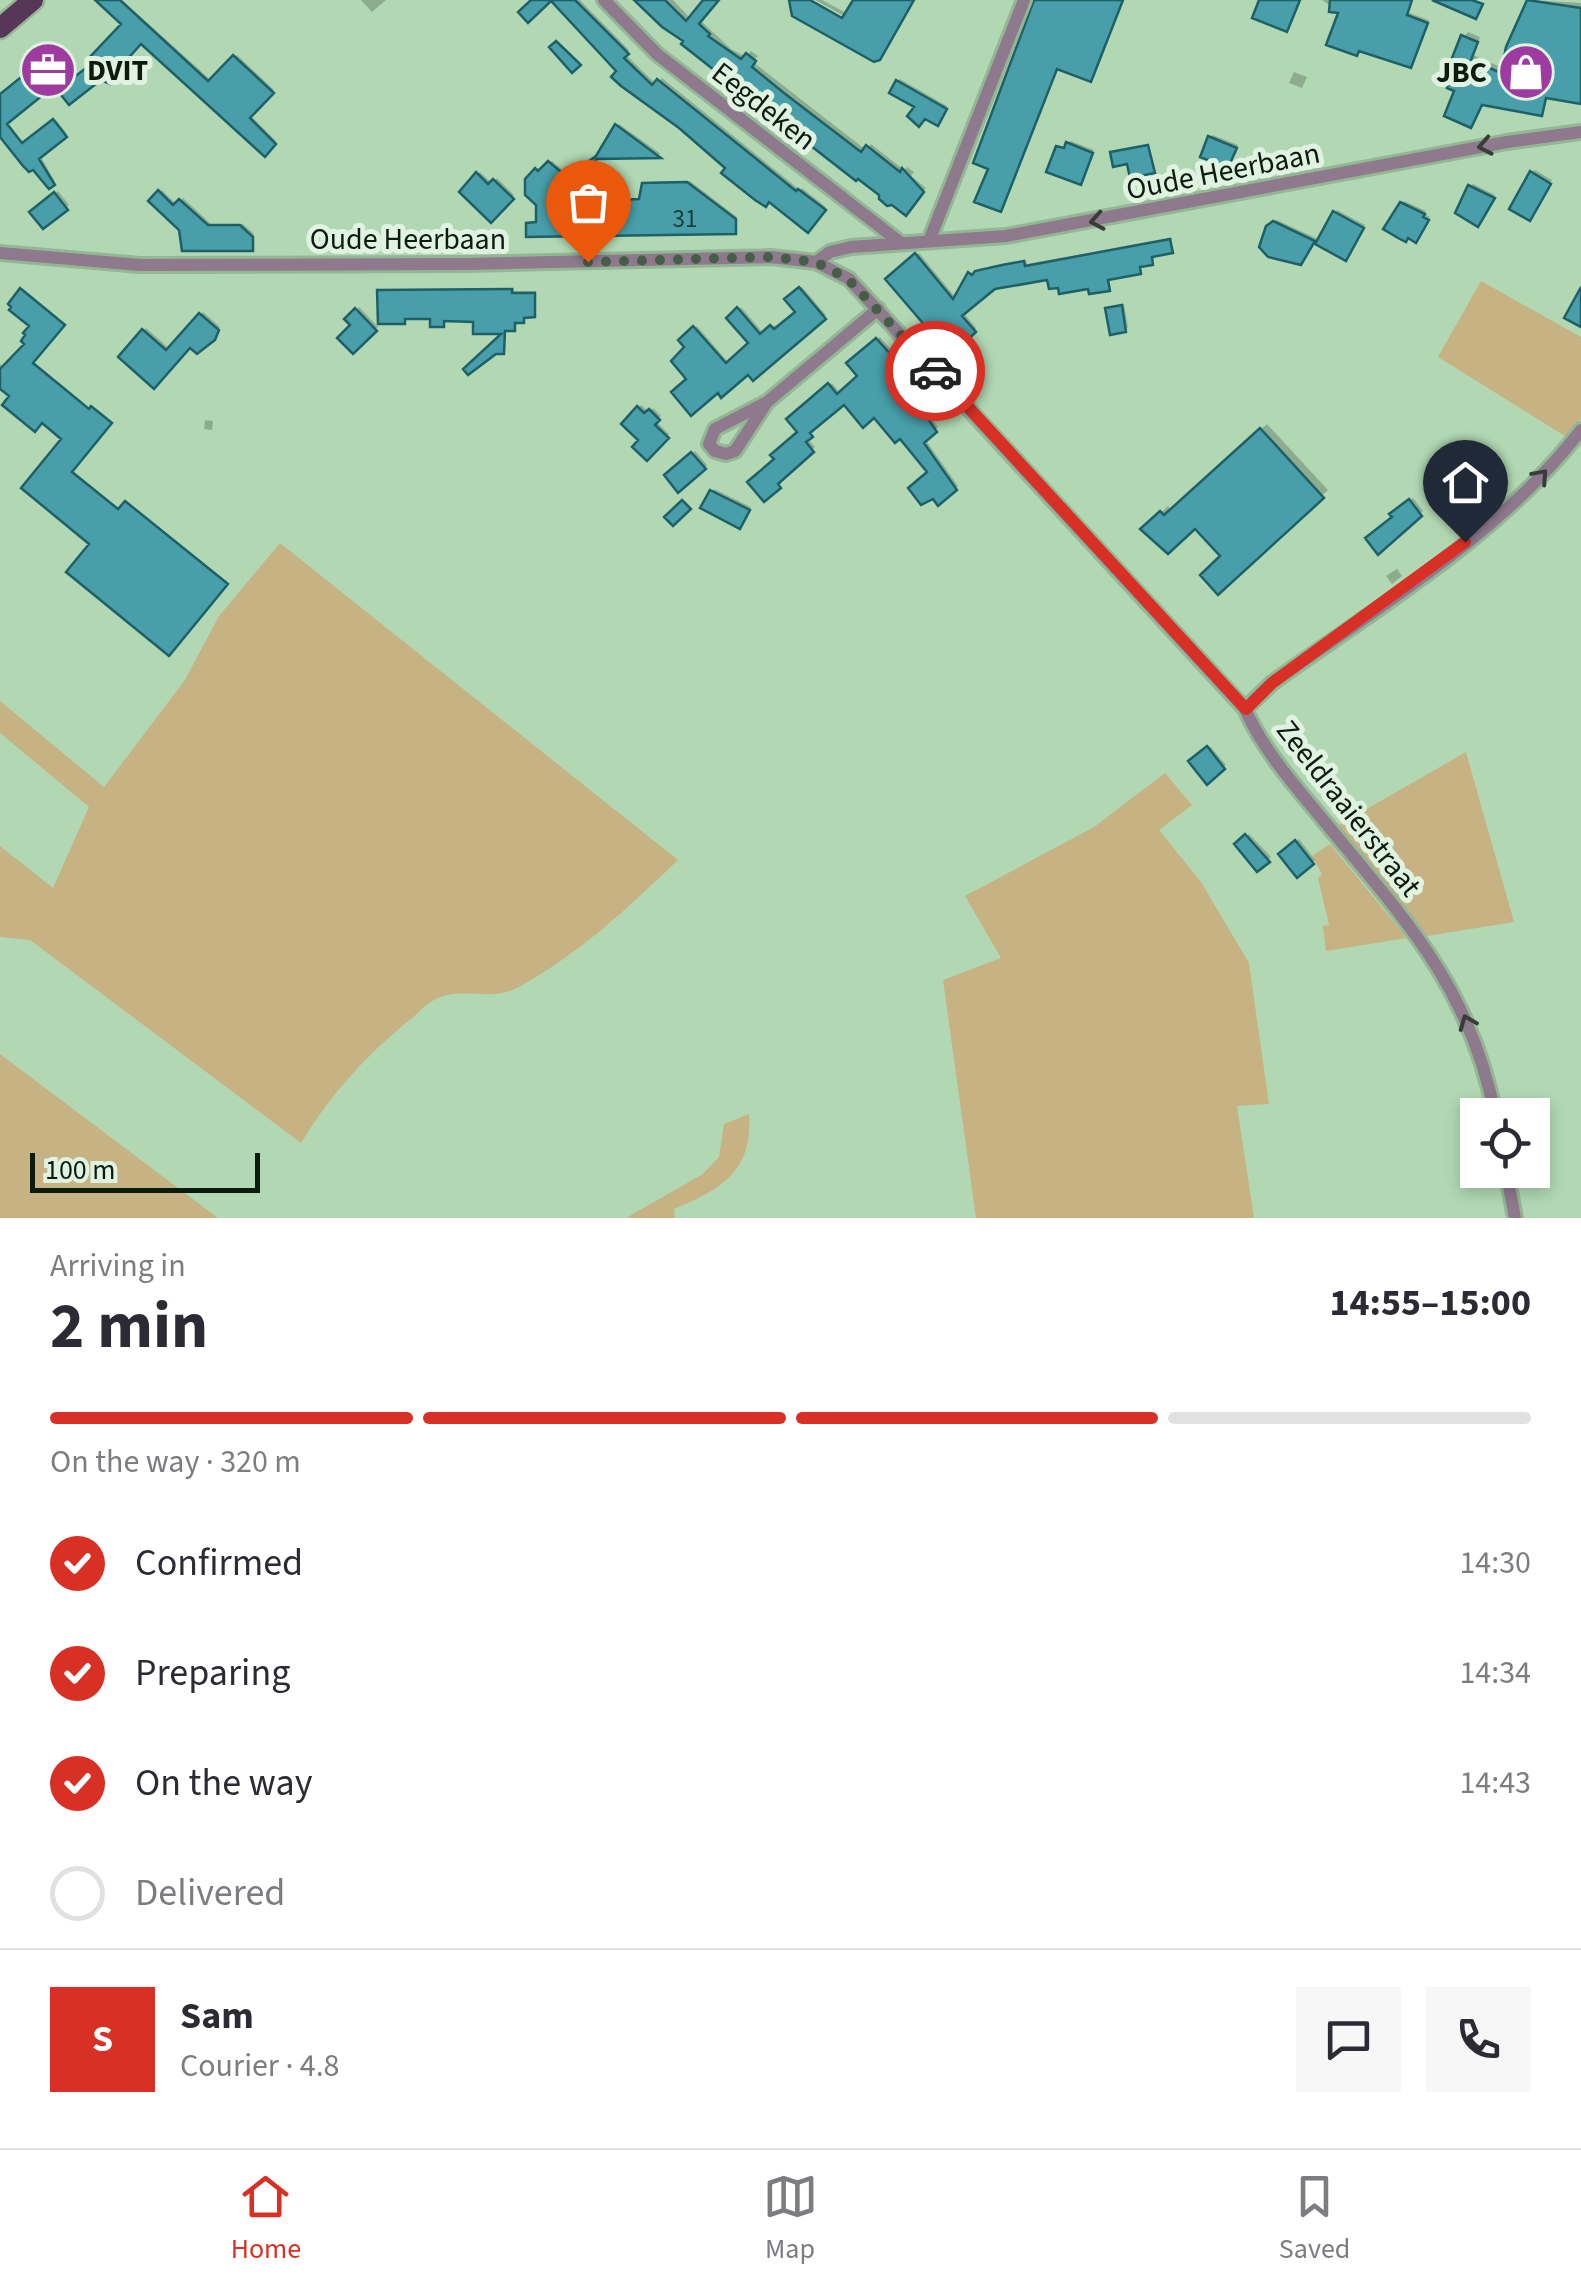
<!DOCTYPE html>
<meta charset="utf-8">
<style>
:root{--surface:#fff;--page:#f7f7f7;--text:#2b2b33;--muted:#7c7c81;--line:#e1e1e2;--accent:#d93025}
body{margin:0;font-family:"Source Sans 3",sans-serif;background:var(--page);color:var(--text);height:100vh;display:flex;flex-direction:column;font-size:38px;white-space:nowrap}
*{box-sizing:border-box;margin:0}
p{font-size:32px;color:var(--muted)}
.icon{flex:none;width:55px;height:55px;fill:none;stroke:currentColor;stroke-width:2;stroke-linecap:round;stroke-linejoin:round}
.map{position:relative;height:1218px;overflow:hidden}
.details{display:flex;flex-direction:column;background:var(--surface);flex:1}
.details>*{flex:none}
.fabs{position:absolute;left:1460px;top:1098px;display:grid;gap:20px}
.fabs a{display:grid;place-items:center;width:90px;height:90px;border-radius:0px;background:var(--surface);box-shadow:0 5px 15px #0003;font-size:50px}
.scale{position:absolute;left:30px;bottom:25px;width:230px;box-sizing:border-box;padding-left:10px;border:5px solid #0d1b0e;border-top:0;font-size:28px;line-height:35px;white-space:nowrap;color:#0d1b0e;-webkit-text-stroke:8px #dff3e0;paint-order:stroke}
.pin{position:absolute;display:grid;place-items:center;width:85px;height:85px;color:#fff;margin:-102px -42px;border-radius:50% 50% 50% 0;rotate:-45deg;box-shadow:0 0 10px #0007}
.pin .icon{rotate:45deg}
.courier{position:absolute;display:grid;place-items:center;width:100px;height:100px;margin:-50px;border:8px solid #d93025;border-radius:50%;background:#fff;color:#222;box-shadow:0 2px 12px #0007}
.overview em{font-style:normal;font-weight:700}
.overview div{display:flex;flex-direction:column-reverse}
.overview{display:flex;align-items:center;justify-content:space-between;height:170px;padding:0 50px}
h1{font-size:65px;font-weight:700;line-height:75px}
.bar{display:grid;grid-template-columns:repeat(4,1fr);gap:15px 10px;align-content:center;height:120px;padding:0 50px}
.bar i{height:12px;border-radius:8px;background:var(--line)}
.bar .current{background:var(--accent)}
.bar p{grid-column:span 4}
.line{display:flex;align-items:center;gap:25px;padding:0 50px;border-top:2px solid var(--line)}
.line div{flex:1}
.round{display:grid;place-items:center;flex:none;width:105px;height:105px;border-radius:0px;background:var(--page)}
ol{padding:0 50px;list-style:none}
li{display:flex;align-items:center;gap:30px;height:110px}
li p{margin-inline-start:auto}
li .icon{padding:10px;border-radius:50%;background:var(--accent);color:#fff;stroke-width:4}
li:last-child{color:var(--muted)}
li i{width:55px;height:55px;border:5px solid var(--line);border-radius:50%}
.tabs{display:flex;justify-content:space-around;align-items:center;height:140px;border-top:2px solid var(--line);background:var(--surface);font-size:28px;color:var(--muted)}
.tabs a{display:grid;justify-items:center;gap:5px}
.tabs .current{color:var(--accent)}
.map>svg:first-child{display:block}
.green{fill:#c7b283}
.shadow{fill:#0003}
.building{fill:#489faa;stroke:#1e6068;stroke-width:2.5}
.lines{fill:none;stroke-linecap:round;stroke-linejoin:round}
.street-casing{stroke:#93b695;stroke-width:18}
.primary-casing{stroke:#93b695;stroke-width:25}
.street{stroke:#8e798d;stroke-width:12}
.primary{stroke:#583659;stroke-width:20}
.oneway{stroke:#3a3c3a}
.done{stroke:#465d48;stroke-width:10;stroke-dasharray:0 18}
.route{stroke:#d93025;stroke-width:12}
.labels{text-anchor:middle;stroke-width:10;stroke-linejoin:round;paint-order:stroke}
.number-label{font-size:25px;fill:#1c3c35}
.poi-label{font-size:30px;font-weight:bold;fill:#0d1b0e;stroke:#dff3e0;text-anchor:start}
.street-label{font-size:30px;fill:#0d1b0e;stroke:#dff3e0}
</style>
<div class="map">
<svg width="1581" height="1218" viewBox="0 0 1581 1218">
<rect width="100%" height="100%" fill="#b1d8b3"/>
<!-- green -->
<path class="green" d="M1481,281L1581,337V419L1568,438L1438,357Z
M280,543L678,860C628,908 578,955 517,988C491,1002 462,986 436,999C427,1003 419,1012 412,1018C368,1053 330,1095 301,1143L30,940L0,937V846L53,888L89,807L0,733V701L104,787L185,680L219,616Z
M1466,752L1514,922L1427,936L1337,826Z
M1165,773L1192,805L1159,830L1201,882L1249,963L1269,1104L1237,1106L1254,1218H976L943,980L1001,958L965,896L1094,827Z
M1330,844L1407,938L1326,951L1323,926L1329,925L1318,878L1322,874L1312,856Z
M0,1054L218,1218H0Z
M749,1114C753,1172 721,1189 674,1209L675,1218H626L703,1174L719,1157L724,1124Z"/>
<!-- shadow -->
<path class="shadow" d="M99,0H122L212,81L237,55L274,90L250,115L276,141L265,154L141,41L116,68L118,70L109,81L100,77L55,83L7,121L24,144L56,120L67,134L40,155L55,182L50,186L0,133V96L52,55L58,62L61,60L76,78L88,68L124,24Z
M361,0H386L372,12Z
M551,0H580L629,50L625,54L656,84L662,78L800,190L802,188L826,207L807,229L728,167L620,71Z
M639,0H673L691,19L706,0H717L700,20L731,49L746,57L751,51L758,56L753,62L866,150L871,144L904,170L907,167L914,172L911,176L926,188L909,209L882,194Z
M791,0H805L852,26L855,22L815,0H822L848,14L856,0H914L879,58Z
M1035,0H1124L1094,76L1091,79L1058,67L1000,209L991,167Z
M1322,0H1412L1407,12L1429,20L1413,62Z
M1530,0L1581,3V102L1548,96L1541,113L1483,103L1471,125L1458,90L1463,37L1468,32L1480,37L1473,55L1505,69L1509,48Z
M1294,72L1307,77L1302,88L1289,83Z
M900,79L947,106L939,120L917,106L898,82Z
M619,124L661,154L597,157Z
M1213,135L1238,145L1228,165L1210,138Z
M1071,141L1094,150L1083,180L1058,147H1067Z
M597,157L598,195H615L620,199L641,198L647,182L690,181L737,217V229L528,224L538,221V204L527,179L538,168L542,171L552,161L571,177Z
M1535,170L1552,180L1532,215V173Z
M480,172L492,183L497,178L514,195L491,219L462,191Z
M1473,184L1495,195L1480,221L1470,186Z
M162,190L177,205L183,198L211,224H243L254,234V246L252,249L181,229L152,201Z
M58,191L69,205L43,226L33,212Z
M1404,201L1426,211L1424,214L1430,217L1418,238L1402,204Z
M1337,210L1365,225L1346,258L1314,240L1303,260L1271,224L1277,220L1320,240Z
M1172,238V251L1153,255L1154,260L1141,264L1140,272L1110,277L1109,288L1060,285L1049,277L993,286L963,312L976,328L951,352L889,279L919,253L956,298L970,274L980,269L1026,260L1027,264Z
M802,287L826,315L753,378L748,372L690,379L687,347L681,340L697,326L729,363L751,343L730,318L741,307L764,334L774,325L777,329L798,312L788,299Z
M514,288V291H536V312L525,315L523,321H516V326L507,331H476V319L445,318L443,325L432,316H406L404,322L380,291Z
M23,289L64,323L32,361L91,410L94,407L111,421L71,469L120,510L127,502L227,582L169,653L92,544L24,487L64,439L0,387V364L4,368L28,343L33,325L11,304Z
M1124,304L1128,327L1125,330L1108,309Z
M359,307L378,327L354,350V326L347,319Z
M203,312L220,327L208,344L190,345L154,386L121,357L146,328L170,349Z
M880,337L909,370L903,376L938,427L925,439L958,486L939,503L930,472L900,436L875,414L845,402L811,429L814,432L807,438L815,447L778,480L781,484L764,499L777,459L800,432L789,420L832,383L841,394L861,376L849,363Z
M641,405L649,412L653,408L661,416L656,421L669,434L647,457L642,440L624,424Z
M205,420L213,421L212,430L204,429Z
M1267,424L1328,490L1218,592L1223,556L1196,525L1144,529L1168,506L1172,511Z
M695,451L707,465L679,489L667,476Z
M714,489L751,507L743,524L712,491Z
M1413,498L1423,511L1378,551L1395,517L1392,514Z
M1397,569L1402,576L1392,584L1386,576Z
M1210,746L1226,765L1207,781L1191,762Z
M1249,834L1271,857L1257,869L1237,844Z
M1299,839L1315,860L1298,875L1281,854Z"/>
<!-- building -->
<path class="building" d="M95,0H120L208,81L233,55L274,93L250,118L276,144L265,157L141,44L117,71L119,73L110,84L101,80L69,105L54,86L7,124L22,143L53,119L67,137L39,159L55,185L49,189L33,170L29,172L23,166L0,137V94L50,54L56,62L58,60L73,78L86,68L89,58L121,24Z
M531,0H575L629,54L624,58L652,85L657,79L796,191L798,189L826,210L808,233L769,202L766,207L755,200L721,173L725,168L679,128L621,86L611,77L616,71L551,1L528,23L518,12Z
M634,0H665L686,21L703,0H719L699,24L710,34L708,36L741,59L746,53L756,61L752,67L784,93L861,152L866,145L900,172L902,168L924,192L906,216L892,205L887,206L879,199V195L858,179L856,181L779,121L782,117L758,99L756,103L681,44L683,41L662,27Z
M789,0H810L842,18L853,0H914L880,60L874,62L792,16Z
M1034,0H1123L1091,82L1057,69L1001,212L974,202L988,169L973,163Z
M1259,0H1300L1287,32L1252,18Z
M1330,0H1412L1407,15L1428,23L1411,68L1359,51L1357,56L1326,45L1338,13L1329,12Z
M1432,0H1472L1483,4L1476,19Z
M1527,0L1581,8V104L1546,98L1542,116L1482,105L1471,128L1444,116L1454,91L1447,88L1459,62L1452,58L1461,35L1478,42L1471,60L1501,73L1506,47Z
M556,41L581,65L572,73L549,47Z
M896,80L947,109L938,126L925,119L919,127L907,116L914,107L889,93Z
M615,124L661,158L596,159V196H612L617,200L639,199L642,183L687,182L736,219V234L526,237V223L536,222V205L525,195V179L535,168L538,171L548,161L567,177L596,156Z
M1208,136L1237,148L1228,168L1200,157Z
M1066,142L1093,153L1081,185L1046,172L1056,146L1064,148Z
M1148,145L1155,173L1130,178L1127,164L1113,167L1110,152Z
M1530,171L1551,184L1530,221L1509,209Z
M476,172L488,184L493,179L514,199L491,223L459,192Z
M1468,185L1495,198L1478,227L1455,213Z
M158,190L173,205L179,199L208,225H240L253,237V251H182L179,230L148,201Z
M54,192L68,210L43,229L29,212Z
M1400,202L1425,214L1423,217L1429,220L1416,243L1408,238L1406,242L1398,238L1383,229Z
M1333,211L1364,228L1346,261L1315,244Z
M1273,221L1315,241L1301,265L1268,257L1259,247L1266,226Z
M1170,239L1173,253L1152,257L1153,265L1140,267L1141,274L1108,280L1110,291L1089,294L1088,289L1059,294L1058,288L1049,289L1047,280L995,289L962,316L976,332L951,356L885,279L915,253L953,299L968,272L972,275L975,271L1002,265L1024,261L1025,266Z
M799,287L826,319L753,381L748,375L721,398L718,393L691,416L671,392L686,379L671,361L684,347L678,340L693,326L726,363L748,343L726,318L737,307L760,334L770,325L774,329L795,312L784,299Z
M1581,287V327L1564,318Z
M20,288L65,325L33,363L89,409L91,406L112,423L72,472L118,509L125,501L228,584L169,656L66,572L89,544L21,488L61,439L42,423L35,432L2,405L9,396L0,389V369L24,344L21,341L25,335L23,333L29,326L9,310L11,307L8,304Z
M512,289V293H535V317L524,318V323H515V331H505L504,354H496L468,375L463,369L501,334H473V322L444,321V327H430V319H405V324H378L377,290Z
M1122,305L1126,332L1110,335L1105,308Z
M355,308L377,331L353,354L337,338L350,325L344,319Z
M199,313L219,330L215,340L197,354L190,348L154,389L118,357L142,329L166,350Z
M876,338L908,374L902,380L937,432L924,443L957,490L938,506L933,499L921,505L908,488L927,472L900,439L895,443L874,418L863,428L844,405L810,433L813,437L806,442L814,452L778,484L781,488L764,502L747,482L774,459L770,455L797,432L786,419L828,383L837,394L857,376L846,363Z
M637,406L644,413L649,409L660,420L655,425L669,438L647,461L632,447L638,440L621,424Z
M1260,428L1324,498L1218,595L1200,575L1220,556L1195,529L1168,554L1140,529L1160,511L1164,515Z
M691,452L706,469L678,493L664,475Z
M710,490L750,510L740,529L700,508Z
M1409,499L1422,516L1378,555L1365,538L1392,517L1389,514Z
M682,500L691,509L673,526L664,517Z
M1207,746L1225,769L1207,785L1188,761Z
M1245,834L1270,862L1257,872L1234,844Z
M1295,840L1314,864L1297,878L1278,854Z"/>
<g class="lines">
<!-- street casing -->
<g class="street-casing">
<path id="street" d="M604,0L657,54L901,243
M929,241L1024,0
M0,253L140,265L468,264L771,257L816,262L849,279L1245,709C1263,750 1296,787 1324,821C1403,917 1471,988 1495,1115
M816,262L830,252L851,247L1006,236L1507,142L1581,132
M767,402L715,429L709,444L715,451L726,454L735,451L767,402L878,309
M1245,709L1272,683C1379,606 1500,535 1581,430
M1506,1170L1515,1218"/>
</g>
<!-- primary casing -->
<g class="primary-casing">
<path id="primary" d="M0,28L33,0"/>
</g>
<!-- street -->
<use href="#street" class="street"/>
<!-- primary -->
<use href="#primary" class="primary"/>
</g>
<!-- one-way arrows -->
<defs><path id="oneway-chevron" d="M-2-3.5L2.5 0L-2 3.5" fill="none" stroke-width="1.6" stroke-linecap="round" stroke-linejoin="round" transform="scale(2.5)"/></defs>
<g class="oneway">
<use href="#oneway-chevron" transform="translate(1485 146) rotate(169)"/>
<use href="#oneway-chevron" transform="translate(1097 221) rotate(170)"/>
<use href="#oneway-chevron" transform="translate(1541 476) rotate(-48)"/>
<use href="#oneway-chevron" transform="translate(1467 1022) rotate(-112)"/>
</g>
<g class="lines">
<!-- done -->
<path class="done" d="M588,262L771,257L816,262L848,279L935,371"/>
<!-- route -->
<path class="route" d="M935,371L1246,709L1272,683L1465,542"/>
</g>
<!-- icons -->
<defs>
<g id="office-disc" transform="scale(2.875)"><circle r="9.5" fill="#9e3ba1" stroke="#dff3e0"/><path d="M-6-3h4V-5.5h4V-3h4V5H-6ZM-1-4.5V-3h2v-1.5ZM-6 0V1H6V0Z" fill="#fff"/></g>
<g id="shop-disc" transform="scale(2.875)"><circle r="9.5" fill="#9e3ba1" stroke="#dff3e0"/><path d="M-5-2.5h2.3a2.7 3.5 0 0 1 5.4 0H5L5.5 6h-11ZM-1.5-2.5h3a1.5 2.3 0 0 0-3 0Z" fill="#fff"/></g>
</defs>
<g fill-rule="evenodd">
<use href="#office-disc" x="48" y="70"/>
<use href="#shop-disc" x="1526" y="72"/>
</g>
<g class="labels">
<!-- number labels -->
<g class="number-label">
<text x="685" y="227">31</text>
</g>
<!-- poi labels -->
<g class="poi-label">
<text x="87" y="80">DVIT</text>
<text x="1487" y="82" text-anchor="end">JBC</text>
</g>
<!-- street labels -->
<g class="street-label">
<text transform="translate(764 106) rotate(38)" y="10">Eegdeken</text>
<text transform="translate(1223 171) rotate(-11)" y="10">Oude Heerbaan</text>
<text x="408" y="249">Oude Heerbaan</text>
<text transform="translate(1349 808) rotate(52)" y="10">Zeeldraaierstraat</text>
</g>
</g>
</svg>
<div class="fabs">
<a><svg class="icon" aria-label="locate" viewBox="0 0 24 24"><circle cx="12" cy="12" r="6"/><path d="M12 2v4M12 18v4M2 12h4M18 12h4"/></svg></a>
</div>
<div class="scale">100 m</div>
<div class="pin" style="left:588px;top:262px;background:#ea580c"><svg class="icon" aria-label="bag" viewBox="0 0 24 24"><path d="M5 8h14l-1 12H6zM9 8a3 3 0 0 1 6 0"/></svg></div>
<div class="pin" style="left:1465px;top:542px;background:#1f2937"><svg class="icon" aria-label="home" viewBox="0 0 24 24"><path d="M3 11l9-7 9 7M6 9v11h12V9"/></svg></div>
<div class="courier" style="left:935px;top:371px"><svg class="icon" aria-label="car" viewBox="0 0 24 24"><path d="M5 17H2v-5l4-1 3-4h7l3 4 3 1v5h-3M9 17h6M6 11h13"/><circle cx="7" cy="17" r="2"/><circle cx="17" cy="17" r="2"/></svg></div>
</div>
<section class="details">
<div class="overview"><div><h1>2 min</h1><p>Arriving in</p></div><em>14:55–15:00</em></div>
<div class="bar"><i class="current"></i><i class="current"></i><i class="current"></i><i></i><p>On the way · 320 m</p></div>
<ol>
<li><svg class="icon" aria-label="check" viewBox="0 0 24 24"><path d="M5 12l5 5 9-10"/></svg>Confirmed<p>14:30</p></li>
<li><svg class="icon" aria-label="check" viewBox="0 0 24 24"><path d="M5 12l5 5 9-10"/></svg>Preparing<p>14:34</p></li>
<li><svg class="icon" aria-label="check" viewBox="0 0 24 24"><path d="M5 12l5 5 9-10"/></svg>On the way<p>14:43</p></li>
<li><i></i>Delivered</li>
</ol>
<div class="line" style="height:180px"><b class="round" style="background:var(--accent);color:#fff">S</b><div><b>Sam</b><p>Courier · 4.8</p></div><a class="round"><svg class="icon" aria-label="chat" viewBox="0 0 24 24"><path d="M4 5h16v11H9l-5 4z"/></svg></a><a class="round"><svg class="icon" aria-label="phone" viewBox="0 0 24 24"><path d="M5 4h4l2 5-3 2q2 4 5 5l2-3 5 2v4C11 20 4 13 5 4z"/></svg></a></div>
</section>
<nav class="tabs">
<a class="current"><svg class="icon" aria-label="home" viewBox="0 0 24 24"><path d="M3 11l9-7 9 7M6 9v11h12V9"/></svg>Home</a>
<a><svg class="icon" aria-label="map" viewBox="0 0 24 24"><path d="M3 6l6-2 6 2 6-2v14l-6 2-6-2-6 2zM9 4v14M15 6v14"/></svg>Map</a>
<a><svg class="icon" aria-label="saved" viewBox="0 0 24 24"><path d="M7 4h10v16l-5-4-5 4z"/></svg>Saved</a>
</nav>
